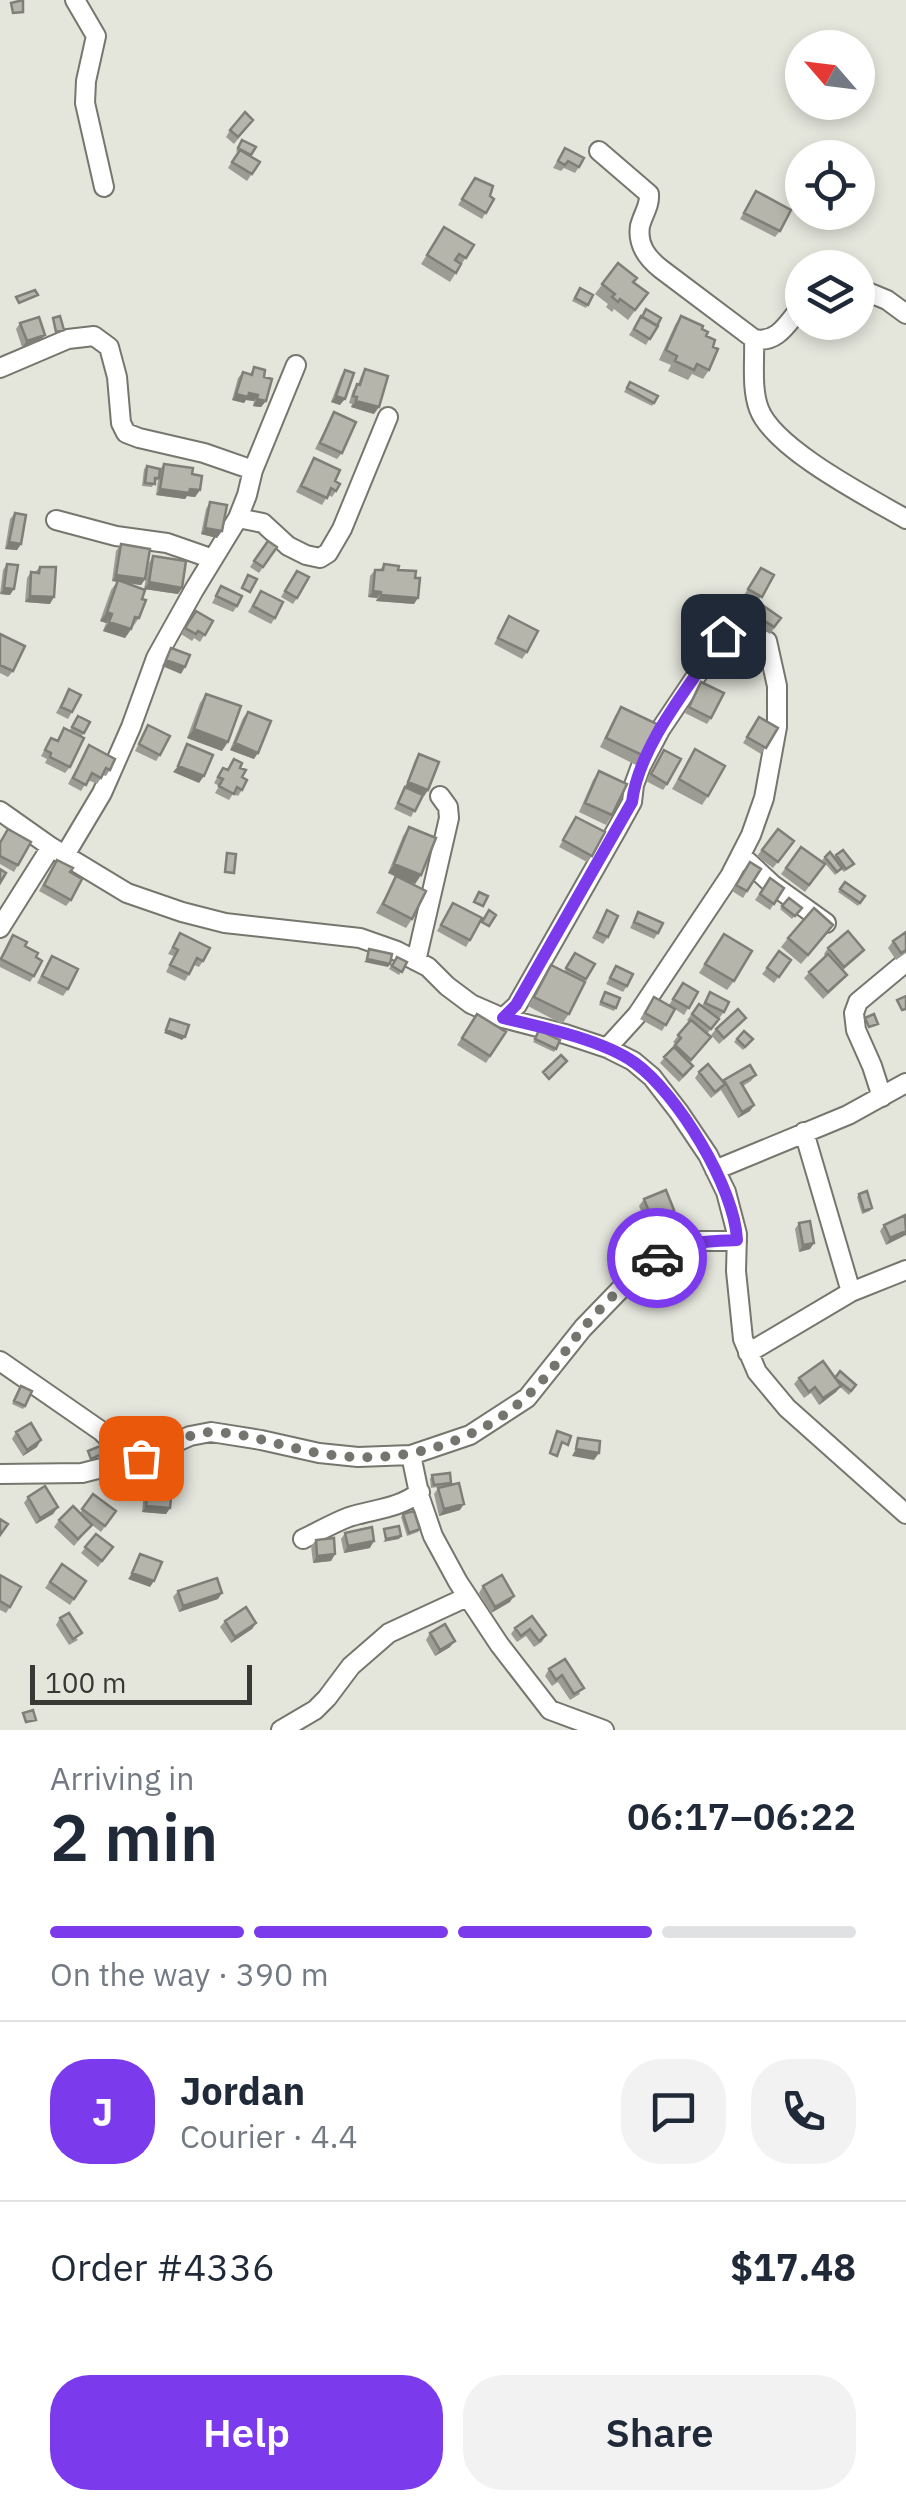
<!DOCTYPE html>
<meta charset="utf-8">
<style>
:root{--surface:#fff;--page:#f2f2f3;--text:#1f2937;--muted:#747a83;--line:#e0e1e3;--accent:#7c3aed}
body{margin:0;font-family:"IBM Plex Sans",sans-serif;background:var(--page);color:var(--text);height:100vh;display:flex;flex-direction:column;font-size:38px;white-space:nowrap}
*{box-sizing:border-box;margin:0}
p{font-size:32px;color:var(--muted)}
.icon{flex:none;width:55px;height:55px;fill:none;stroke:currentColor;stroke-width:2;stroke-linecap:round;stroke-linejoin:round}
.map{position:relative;height:1730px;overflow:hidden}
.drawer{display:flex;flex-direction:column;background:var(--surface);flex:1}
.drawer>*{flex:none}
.needle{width:65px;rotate:298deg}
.buttons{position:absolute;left:785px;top:30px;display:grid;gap:20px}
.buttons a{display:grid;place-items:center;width:90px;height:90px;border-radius:50%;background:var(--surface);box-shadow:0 5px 15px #0003;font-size:50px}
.scale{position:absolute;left:30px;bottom:25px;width:222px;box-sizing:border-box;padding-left:10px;border:5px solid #383935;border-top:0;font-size:28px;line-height:35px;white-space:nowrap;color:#383935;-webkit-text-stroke:8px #e4e5db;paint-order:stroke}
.pin{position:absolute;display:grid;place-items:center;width:85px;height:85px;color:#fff;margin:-42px;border-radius:20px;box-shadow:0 5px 15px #0006}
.courier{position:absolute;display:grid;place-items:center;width:100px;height:100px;margin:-50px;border:8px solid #7c3aed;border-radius:50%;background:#fff;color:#222;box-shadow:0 2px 12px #0007}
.headline em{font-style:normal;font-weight:600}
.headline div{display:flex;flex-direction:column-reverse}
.headline{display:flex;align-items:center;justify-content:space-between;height:170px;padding:0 50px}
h1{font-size:65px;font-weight:600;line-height:75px}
.bar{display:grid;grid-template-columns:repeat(4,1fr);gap:15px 10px;align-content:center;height:120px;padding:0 50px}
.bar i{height:12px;border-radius:8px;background:var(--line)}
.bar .on{background:var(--accent)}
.bar p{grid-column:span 4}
.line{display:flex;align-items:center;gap:25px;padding:0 50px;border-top:2px solid var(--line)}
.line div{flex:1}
.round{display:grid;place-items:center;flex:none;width:105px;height:105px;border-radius:40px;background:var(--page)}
.action{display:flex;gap:20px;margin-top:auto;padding:20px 50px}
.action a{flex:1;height:115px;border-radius:40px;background:var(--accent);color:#fff;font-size:40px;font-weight:600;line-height:115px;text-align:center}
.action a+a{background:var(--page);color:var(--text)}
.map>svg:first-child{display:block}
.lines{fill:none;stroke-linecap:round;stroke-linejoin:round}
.street-casing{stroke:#76766e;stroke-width:22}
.street{stroke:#fff;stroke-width:18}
.wall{fill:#9c9c94}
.shaded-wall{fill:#7f7f78}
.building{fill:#b5b5ac;stroke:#7f7f78;stroke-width:2.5}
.done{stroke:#74756f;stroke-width:10;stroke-dasharray:0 18}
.route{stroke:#7c3aed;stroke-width:12}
</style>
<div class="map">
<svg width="906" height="1730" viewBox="0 0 906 1730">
<rect width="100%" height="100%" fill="#e4e5db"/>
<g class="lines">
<!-- street casing -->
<g class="street-casing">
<path id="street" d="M75,0L96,36L86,81L85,103L104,187
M599,151L649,194C650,206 643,214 640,226C637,245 647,258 661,269L754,339C778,344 788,322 802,306
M858,288L887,300L906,314
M754,339C755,360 751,388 759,409C774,449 868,497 906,519
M0,368L68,339L94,336L109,347L117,377L121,423L126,433L139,438L204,453L253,470
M238,518L263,523L288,546L306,555L320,558L328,553L342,529L388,417
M56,520L116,536L167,543L213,559
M0,811L51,847L127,893L182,912L225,923L360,938L397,951L428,967L447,986L471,1004L503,1018L565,1034L607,1048L633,1061L652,1077L679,1112L708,1155L726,1192L737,1234L736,1271L743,1339L757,1372L787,1408L906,1514
M65,855L102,793L131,727L156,658L194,590L238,518L247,495L253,470L296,365
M744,858L773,885L826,923
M0,928L51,847
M416,961L449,818L448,807L440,796
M503,1018L517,1005L617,829L632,802L634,785L641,766L660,730L723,636
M607,1048L637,1015L730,876L751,835L764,798L777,727V686L767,641
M882,1097L872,1066L856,1030L854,1013L858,1002L906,962
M715,1170L848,1115L906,1083
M851,1292L906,1270
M748,1353L851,1292L804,1132
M0,1361L101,1431L114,1444L124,1462
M411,1455L420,1498L433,1536L458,1582L499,1644L550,1710L604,1730
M0,1474L82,1473L141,1458L190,1436L211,1432L261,1440L319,1453L358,1457L411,1455L470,1435L527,1398L583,1328L639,1270L672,1247L700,1241H737
M303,1539C318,1532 333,1523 349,1517C374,1509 398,1509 420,1492
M281,1730L315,1710L327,1698L351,1666L389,1633L467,1597"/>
</g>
<!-- street -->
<use href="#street" class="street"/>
</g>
<!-- wall -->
<path class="wall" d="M253,120L234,144L226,137L230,130Z
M242,140L256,147L250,157L260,162L247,181L228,168L238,152L236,151Z
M565,148L579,167L575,173L564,168L561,171L553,168Z
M475,178L490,196L494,199L482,219L458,205Z
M756,191L780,231L775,237L740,219Z
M438,237L474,245L450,282L421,264Z
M618,263L633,282L648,293L628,320L614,309L612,312L606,307L608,304L595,294Z
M580,288L593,295L586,308L572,301Z
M646,309L657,326L646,345L629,335Z
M681,316L702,329L713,347L709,370L703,379L692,374L688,380L668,371L671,365L659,360L675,325Z
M20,323L40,341L22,347L16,329Z
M254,367L264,377L266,401L261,407L253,406L254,401L246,400L244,403L232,400L238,378L243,372L250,374Z
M365,369L374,414L351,407L352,404L349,403L353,390L358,384L361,376Z
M345,370L340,405L331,402L341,376Z
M630,382L658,396L652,406L624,392Z
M334,412L342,453L337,459L315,449Z
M314,458L335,481L336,491L332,497L328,495L322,505L296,492Z
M164,464L192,474L200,490L195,497L187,496L185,499L156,495L158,480L155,481L152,487L142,486L144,469L147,466L160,469Z
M210,502L222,531L217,538L201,534L206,509Z
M15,513L21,544L17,550L5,549L10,519Z
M268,541L277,547L259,573L250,567Z
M121,544L145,579L141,585L126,583L142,599L139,618L125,638L103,631L106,623L100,621L111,590L117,582L112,581L116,551Z
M153,556L182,588L178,594L144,589L149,563Z
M7,564L10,595L0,594L3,570Z
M384,564L398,570L414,604L376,601L377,598L368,597L370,576L375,570H380Z
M40,567L50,604L25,602L27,578L31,572H35Z
M761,568L774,575L757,603L744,595Z
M293,577L297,598L293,604L281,597Z
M221,586L237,606L233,612L212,603Z
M261,591L275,618L271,624L248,612Z
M761,604L781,618L770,634L750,620Z
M196,611L213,621L200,642L194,638L192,641L181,634Z
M509,616L527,652L522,659L494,644Z
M740,619L761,633L749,651L727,637Z
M0,634L13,671L8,677L0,673Z
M701,682L711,718L707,724L685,713Z
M69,689L72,712L68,719L56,713Z
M206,694L222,751L187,738L200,703Z
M621,707L642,755L636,765L600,747L615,716Z
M248,712L254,759L230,750L243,718Z
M78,716L90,722L82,736L70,730Z
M759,717L778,728L761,754L743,743Z
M148,725L160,755L156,761L135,751Z
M64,728L70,767L65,773L45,763L47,759L41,756L51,738L57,740Z
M89,745L110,770L106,776L103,775L97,784L88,780L81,791L68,784Z
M695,749L708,796L702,805L672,789Z
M664,750L667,784L663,790L646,781Z
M419,754L428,790L424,796H422L411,817L394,809L405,788L415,760Z
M234,759L240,768L242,790L238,796L233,794L229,800L215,793L219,786L214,783L223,768L227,770Z
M599,771L612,815L606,825L579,812L593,780Z
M576,817L592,856L587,862L559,847Z
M409,827L421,875L415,884L400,878L412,919L406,928L376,913L396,877L388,873L403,836Z
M8,829L18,865L14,872L0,864V841Z
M778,829L794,841L773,868L757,856Z
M801,847L825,864L805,892L781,874Z
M836,855L854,864L844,872L841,869L835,875L822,860L825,857H834Z
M57,860L70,872L71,900L66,906L39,891Z
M750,862L761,869L743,898L732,891Z
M770,878L784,888L770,910L755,900Z
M845,882L865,896L858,906L838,892Z
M789,898L802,908L792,919L780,909Z
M453,903L470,940L466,947L437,931Z
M607,910L608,937L603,944L592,938Z
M638,912L658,933L654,939L630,928Z
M906,932V953L896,960L888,948L893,941Z
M180,933L203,961L199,967L194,965L185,981L166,972L174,956L168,954Z
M827,934L801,964L781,947L788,938Z
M13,935L36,957L34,976L30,982L0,967V958Z
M717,944L734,981L727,990L699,973Z
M828,948L864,950L859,956L843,970L847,975L842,981L823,999L804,978L825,956L824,954Z
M575,953L586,979L569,1014L562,1024L528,1006L551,965L564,972Z
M52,956L68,989L63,996L37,983Z
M397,957L407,962L399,975L389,969Z
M791,960L774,983L762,974L767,968Z
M616,966L627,986L623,992L606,984Z
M683,983L698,992L684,1015L675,1009L662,1031L640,1019L654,997L669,1005Z
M605,992L616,1008L614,1011L599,1005Z
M710,992L724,1012L707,1034L706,1043L689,1063L688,1073L679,1082L660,1063L676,1044L673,1042L689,1022L687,1020L699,1004L702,1006Z
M477,1014L506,1032L486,1063L457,1045Z
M741,1024L719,1044L711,1035L716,1029Z
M539,1030L560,1040L554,1052L533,1042Z
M744,1031L753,1039L743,1050L734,1042Z
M699,1072L722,1082L724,1080L756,1075L751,1081L743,1086L754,1105L750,1111L738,1118L721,1090L711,1098L695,1078Z
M859,1194L872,1208L870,1211L862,1214L857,1197Z
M644,1199L669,1216L647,1225L639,1206Z
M906,1217L886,1245L880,1231L884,1225Z
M799,1223L814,1243L810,1249L799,1252L795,1229Z
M799,1378H835L856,1385L849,1395L840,1387L836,1392L819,1405L811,1393L804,1398L794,1384Z
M19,1389L25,1406L23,1409L12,1404Z
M16,1432L37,1447L23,1456L12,1439Z
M432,1475L449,1485L460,1510L439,1516L434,1494L438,1488L444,1486L431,1488L430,1479Z
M148,1486L170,1508L166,1514L142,1512L144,1492Z
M93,1494L116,1511L101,1532L92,1525L74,1546L54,1527L59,1520L80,1513Z
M28,1497L58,1507L53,1514L36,1524L24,1503Z
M403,1514L420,1529L418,1532L407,1536L401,1517Z
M345,1533L370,1548L344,1553L341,1539Z
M96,1534L113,1547L98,1567L81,1553Z
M316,1540L335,1554L331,1561L313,1563L311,1546Z
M62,1564L86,1581L70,1605L45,1588Z
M0,1575L10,1607L6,1613L0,1610Z
M483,1586L510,1602L491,1613L479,1593Z
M178,1591L218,1599L179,1612L173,1597Z
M532,1616L546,1635L542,1642L534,1647L526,1636L517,1642L511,1634L515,1628Z
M60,1618L78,1640L69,1645L56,1625Z
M225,1621L256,1623L252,1629L231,1643L220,1627Z
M430,1633L450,1647L435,1656L426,1640Z
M565,1659L580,1694L570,1700L558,1682L552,1686L545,1676L549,1669Z"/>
<!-- shaded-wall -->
<path class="shaded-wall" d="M45,335L40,341L22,347L27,341Z
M249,393L258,395L254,401L246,400L244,403L232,400L236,394Z
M336,396L345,399L340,405L331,402Z
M257,399L266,401L261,407L253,406Z
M356,401L379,407L374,414L351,407Z
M160,489H190L200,490L195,497L187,496L185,499L156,495Z
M205,528L222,531L217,538L201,534Z
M9,542L21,544L17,550L5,549Z
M116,575L145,579L141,585L112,581Z
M149,582L182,588L178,594L144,589Z
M4,588L14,589L10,595L0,594Z
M373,591L381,592L377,598L368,597Z
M381,595L418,598L414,604L376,601Z
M30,596L54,597L50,604L25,602Z
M107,612L112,614L106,623L100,621Z
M109,622L131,629L125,638L103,631Z
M166,660L185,667L181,674L162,666Z
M194,729L228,742L222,751L187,738Z
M235,743L258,753L254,759L230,750Z
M178,766L204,776L199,783L173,772Z
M408,782L428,790L424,796L404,788Z
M394,864L421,875L415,884L388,873Z
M367,959L390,964L388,967L364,962Z
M166,1030L185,1037L182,1040L164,1033Z
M754,1105L750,1111L738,1118L742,1112Z
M674,1210L669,1216L647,1225L652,1219Z
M906,1231V1235L886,1245L890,1238Z
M814,1243L810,1249L799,1252L803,1245Z
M841,1386L836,1392L819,1405L823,1398Z
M41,1440L37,1447L23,1456L27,1450Z
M576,1449L599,1453L594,1460L572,1456Z
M464,1504L460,1510L439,1516L444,1509Z
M146,1506L170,1508L166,1514L142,1512Z
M58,1507L53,1514L36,1524L40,1518Z
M401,1536L399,1539L383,1542L386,1539Z
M374,1541L370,1548L344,1553L348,1546Z
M335,1554L331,1561L313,1563L317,1556Z
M132,1573L154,1581L150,1587L128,1579Z
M222,1593L218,1599L179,1612L183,1606Z
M514,1596L510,1602L491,1613L495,1607Z
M256,1623L252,1629L231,1643L235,1637Z
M455,1641L450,1647L435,1656L440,1650Z"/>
<!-- building -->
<path class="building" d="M23,0V12L13,13L11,3Z
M245,112L253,120L238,137L230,130Z
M242,140L256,147L251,155L238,148Z
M565,148L584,158L579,167L568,161L565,165L558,161Z
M240,150L260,162L252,174L232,162Z
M475,178L493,186L490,196L494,199L486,213L462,199Z
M756,191L791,210L780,231L744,213Z
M444,227L474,245L466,258L459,254L455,260L461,264L456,273L427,255Z
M618,263L637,278L633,282L648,293L635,310L620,299L618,302L612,297L615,294L602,284Z
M580,288L593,295L588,305L575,298Z
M35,290L38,295L19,303L16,297Z
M646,309L661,318L657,326L642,317Z
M60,316L64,330L56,332L53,318Z
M641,316L658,326L650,339L634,329Z
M681,316L703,326L702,329L708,332L706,336L715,340L713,347L718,349L709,370L697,364L694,370L675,361L677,356L666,350Z
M39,317L45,335L27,341L20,323Z
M254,367L265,370L264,377L272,379L266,401L257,399L258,395L249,393L248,397L236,394L243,372L252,375Z
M365,369L388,376L379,407L356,401L357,397L353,396L357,384L360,385Z
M345,370L354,373L345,399L336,396Z
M630,382L658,396L654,403L627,388Z
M334,412L356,422L342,453L320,443Z
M314,458L340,470L335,481L340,484L336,491L331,488L327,498L301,486Z
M164,464L193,468L192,474L202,476L200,490L190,489L189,493L160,489Z
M147,466L160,469L159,478H155V484L145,483Z
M210,502L227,505L222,531L205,528Z
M15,513L26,515L21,544L9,542Z
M268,541L277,547L263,567L254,561Z
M121,544L150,549L145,579L116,575Z
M153,556L186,561L182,588L149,582Z
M7,564L18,565L14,589L4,588Z
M384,564L399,566L398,570L416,571L415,578H420L418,598L381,595V592L373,591L375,570H383Z
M40,567H56L54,597L30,596L31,572L39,573Z
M761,568L774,575L762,597L748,589Z
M297,571L309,577L297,598L285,591Z
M248,575L257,579L250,592L242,588Z
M118,580L145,590L142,599L146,600L139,618L135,617L131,629L109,622L112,614L107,612Z
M221,586L242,596L237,606L216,596Z
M261,591L283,602L275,618L253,606Z
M761,604L781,618L774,627L754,614Z
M196,611L213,621L205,635L198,631L196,634L185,628Z
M509,616L538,631L527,652L498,638Z
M740,619L761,633L754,645L732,631Z
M0,634L25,646L13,671L0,665Z
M171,648L190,655L185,667L166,660Z
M701,682L724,693L711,718L689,707Z
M69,689L81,695L72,712L61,707Z
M206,694L241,706L228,742L194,729Z
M621,707L657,724L642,755L606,738Z
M248,712L271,721L258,753L235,743Z
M78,716L90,722L84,733L72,727Z
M759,717L778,728L766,748L747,737Z
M148,725L170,736L160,755L139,744Z
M64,728L84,738L70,767L50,757L51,753L45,750L51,738L58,741Z
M187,744L213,755L204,776L178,766Z
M89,745L115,759L110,770L106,768L101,778L92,773L86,785L73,778Z
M695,749L725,766L708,796L679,779Z
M664,750L681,759L667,784L651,774Z
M419,754L439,762L428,790L408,782Z
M234,759L242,763L240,768L246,770L242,777L247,780L242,790L237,787L234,794L219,786L223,779L218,777L223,768L228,770Z
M599,771L627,784L612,815L585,803Z
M405,787L423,795L415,811L398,803Z
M576,817L605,832L592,856L563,840Z
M409,827L436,838L421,875L394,864Z
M8,829L31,842L18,865L0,856V843Z
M778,829L794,841L778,862L762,850Z
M801,847L825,864L809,885L786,868Z
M843,850L854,864L846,869L836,855Z
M830,852L842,868L837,872L825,857Z
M227,853L236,854L234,873L225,872Z
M57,860L73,868L70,872L82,879L71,900L44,885Z
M750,862L761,869L747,891L736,885Z
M0,869L6,873L0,883Z
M396,876L426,891L412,919L383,904Z
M770,878L784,888L774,904L760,894Z
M845,882L865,896L860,903L840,889Z
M479,892L488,896L483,906L474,902Z
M789,898L802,908L795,916L782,906Z
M453,903L482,918L470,940L441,925Z
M814,908L833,925L808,955L788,938Z
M489,910L496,915L489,926L482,922Z
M607,910L618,916L608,937L597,932Z
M638,912L663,923L658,933L634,922Z
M848,931L864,950L844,967L828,948Z
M906,932V950L901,953L893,941Z
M180,933L210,948L203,961L197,958L189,974L170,965L178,950L173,947Z
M724,934L752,951L734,981L705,964Z
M13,935L27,942L25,946L38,953L36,957L42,961L34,976L1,959Z
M369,949L392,954L390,964L367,959Z
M779,951L791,960L779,977L767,968Z
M575,953L595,964L586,979L566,968Z
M828,954L847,975L828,992L809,972Z
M52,956L78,969L68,989L42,976Z
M397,957L407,962L402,972L392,966Z
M551,965L585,982L569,1014L534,997Z
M616,966L633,974L627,986L610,978Z
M683,983L698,992L689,1008L673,999Z
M605,992L620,998L616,1008L601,1002Z
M710,992L729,1002L724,1012L705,1003Z
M906,996V1009L902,1010L897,1000Z
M654,997L675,1009L666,1025L645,1013Z
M699,1004L719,1019L711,1029L692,1014Z
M738,1009L746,1018L724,1038L716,1029Z
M477,1014L506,1032L490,1056L462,1038Z
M874,1014L878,1024L869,1027L865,1018Z
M170,1019L189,1025L185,1037L166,1030Z
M691,1020L711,1037L691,1060L675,1045L681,1038L678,1035Z
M539,1030L560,1040L556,1049L535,1039Z
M744,1031L753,1039L745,1047L737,1039Z
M674,1047L693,1066L683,1076L664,1057Z
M561,1055L567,1061L549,1079L543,1072Z
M708,1064L725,1084L715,1092L699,1072Z
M750,1065L756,1075L741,1083L754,1105L742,1112L724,1080Z
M666,1190L674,1210L652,1219L644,1199Z
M867,1191L872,1208L864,1211L859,1194Z
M905,1215L906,1231L890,1238L884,1225Z
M810,1221L814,1243L803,1245L799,1223Z
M823,1361L841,1386L823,1398L815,1387L809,1392L799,1378Z
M840,1371L856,1385L851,1391L835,1378Z
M21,1386L32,1391L25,1406L14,1401Z
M31,1423L41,1440L27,1450L16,1432Z
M557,1431L571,1436L568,1445L562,1442L557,1456L550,1453Z
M578,1438L600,1441L599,1453L576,1449Z
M100,1446L104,1453L91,1459L88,1451Z
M450,1473L451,1483L434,1485L432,1475Z
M459,1483L464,1504L444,1509L438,1488Z
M45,1486L58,1507L40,1518L28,1497Z
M148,1486L172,1488L170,1508L146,1506Z
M93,1494L116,1511L105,1526L82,1509Z
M73,1506L92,1525L78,1539L59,1520Z
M414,1511L420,1529L409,1533L403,1514Z
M0,1519L8,1524L0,1535Z
M399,1526L401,1536L386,1539L384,1529Z
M372,1527L374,1541L348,1546L345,1533Z
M96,1534L113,1547L102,1561L85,1547Z
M334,1538L335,1554L317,1556L316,1540Z
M140,1554L162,1562L154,1581L132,1573Z
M62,1564L86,1581L74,1599L50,1582Z
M0,1575L21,1587L10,1607L0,1601Z
M502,1575L514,1596L495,1607L483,1586Z
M217,1578L222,1593L183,1606L178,1591Z
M246,1607L256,1623L235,1637L225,1621Z
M69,1613L82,1633L73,1639L60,1618Z
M532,1616L546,1635L539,1641L530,1629L521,1636L515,1628Z
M445,1624L455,1641L440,1650L430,1633Z
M565,1659L584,1688L574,1694L562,1675L556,1680L549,1669Z
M33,1710L36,1720L26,1722L23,1713Z"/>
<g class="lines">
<!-- done -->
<path class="done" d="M141,1458C165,1450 186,1432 213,1432C249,1433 283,1447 318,1453C370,1462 420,1457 468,1435C501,1421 530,1397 552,1369C563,1355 573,1340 585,1326C606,1302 630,1277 657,1258"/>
<!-- route -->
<path class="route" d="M657,1258C682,1241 707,1241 737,1240C735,1188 677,1093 635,1063C603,1040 542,1027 503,1018L516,1005L632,802C639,745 691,684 723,636"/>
</g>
</svg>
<div class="buttons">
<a><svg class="needle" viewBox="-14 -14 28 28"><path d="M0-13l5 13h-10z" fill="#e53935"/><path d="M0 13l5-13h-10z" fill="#747a83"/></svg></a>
<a><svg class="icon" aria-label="locate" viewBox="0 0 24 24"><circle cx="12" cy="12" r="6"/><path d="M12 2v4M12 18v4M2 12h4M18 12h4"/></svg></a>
<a><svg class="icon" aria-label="layers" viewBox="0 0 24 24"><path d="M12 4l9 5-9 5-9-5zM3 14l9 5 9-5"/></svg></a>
</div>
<div class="scale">100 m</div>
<div class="pin" style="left:141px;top:1458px;background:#ea580c"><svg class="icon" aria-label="bag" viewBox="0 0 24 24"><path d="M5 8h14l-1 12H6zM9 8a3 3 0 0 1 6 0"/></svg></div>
<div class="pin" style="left:723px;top:636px;background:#1f2937"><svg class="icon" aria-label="home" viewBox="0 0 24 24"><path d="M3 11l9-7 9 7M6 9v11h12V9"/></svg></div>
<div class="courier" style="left:657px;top:1258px"><svg class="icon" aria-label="car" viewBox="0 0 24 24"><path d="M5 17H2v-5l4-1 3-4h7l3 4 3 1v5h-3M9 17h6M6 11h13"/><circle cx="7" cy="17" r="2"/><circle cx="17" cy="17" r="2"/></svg></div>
</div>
<section class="drawer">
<div class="headline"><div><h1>2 min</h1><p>Arriving in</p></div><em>06:17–06:22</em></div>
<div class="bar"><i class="on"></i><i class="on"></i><i class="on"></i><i></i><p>On the way · 390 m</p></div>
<div class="line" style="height:180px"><b class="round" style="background:var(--accent);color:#fff">J</b><div><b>Jordan</b><p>Courier · 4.4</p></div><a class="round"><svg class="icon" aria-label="chat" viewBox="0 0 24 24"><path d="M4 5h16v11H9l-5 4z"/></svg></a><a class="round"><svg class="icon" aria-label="phone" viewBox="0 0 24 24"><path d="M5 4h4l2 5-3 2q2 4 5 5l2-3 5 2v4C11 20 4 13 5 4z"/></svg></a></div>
<div class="line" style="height:130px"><div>Order #4336</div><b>$17.48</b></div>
<div class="action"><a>Help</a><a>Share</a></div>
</section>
